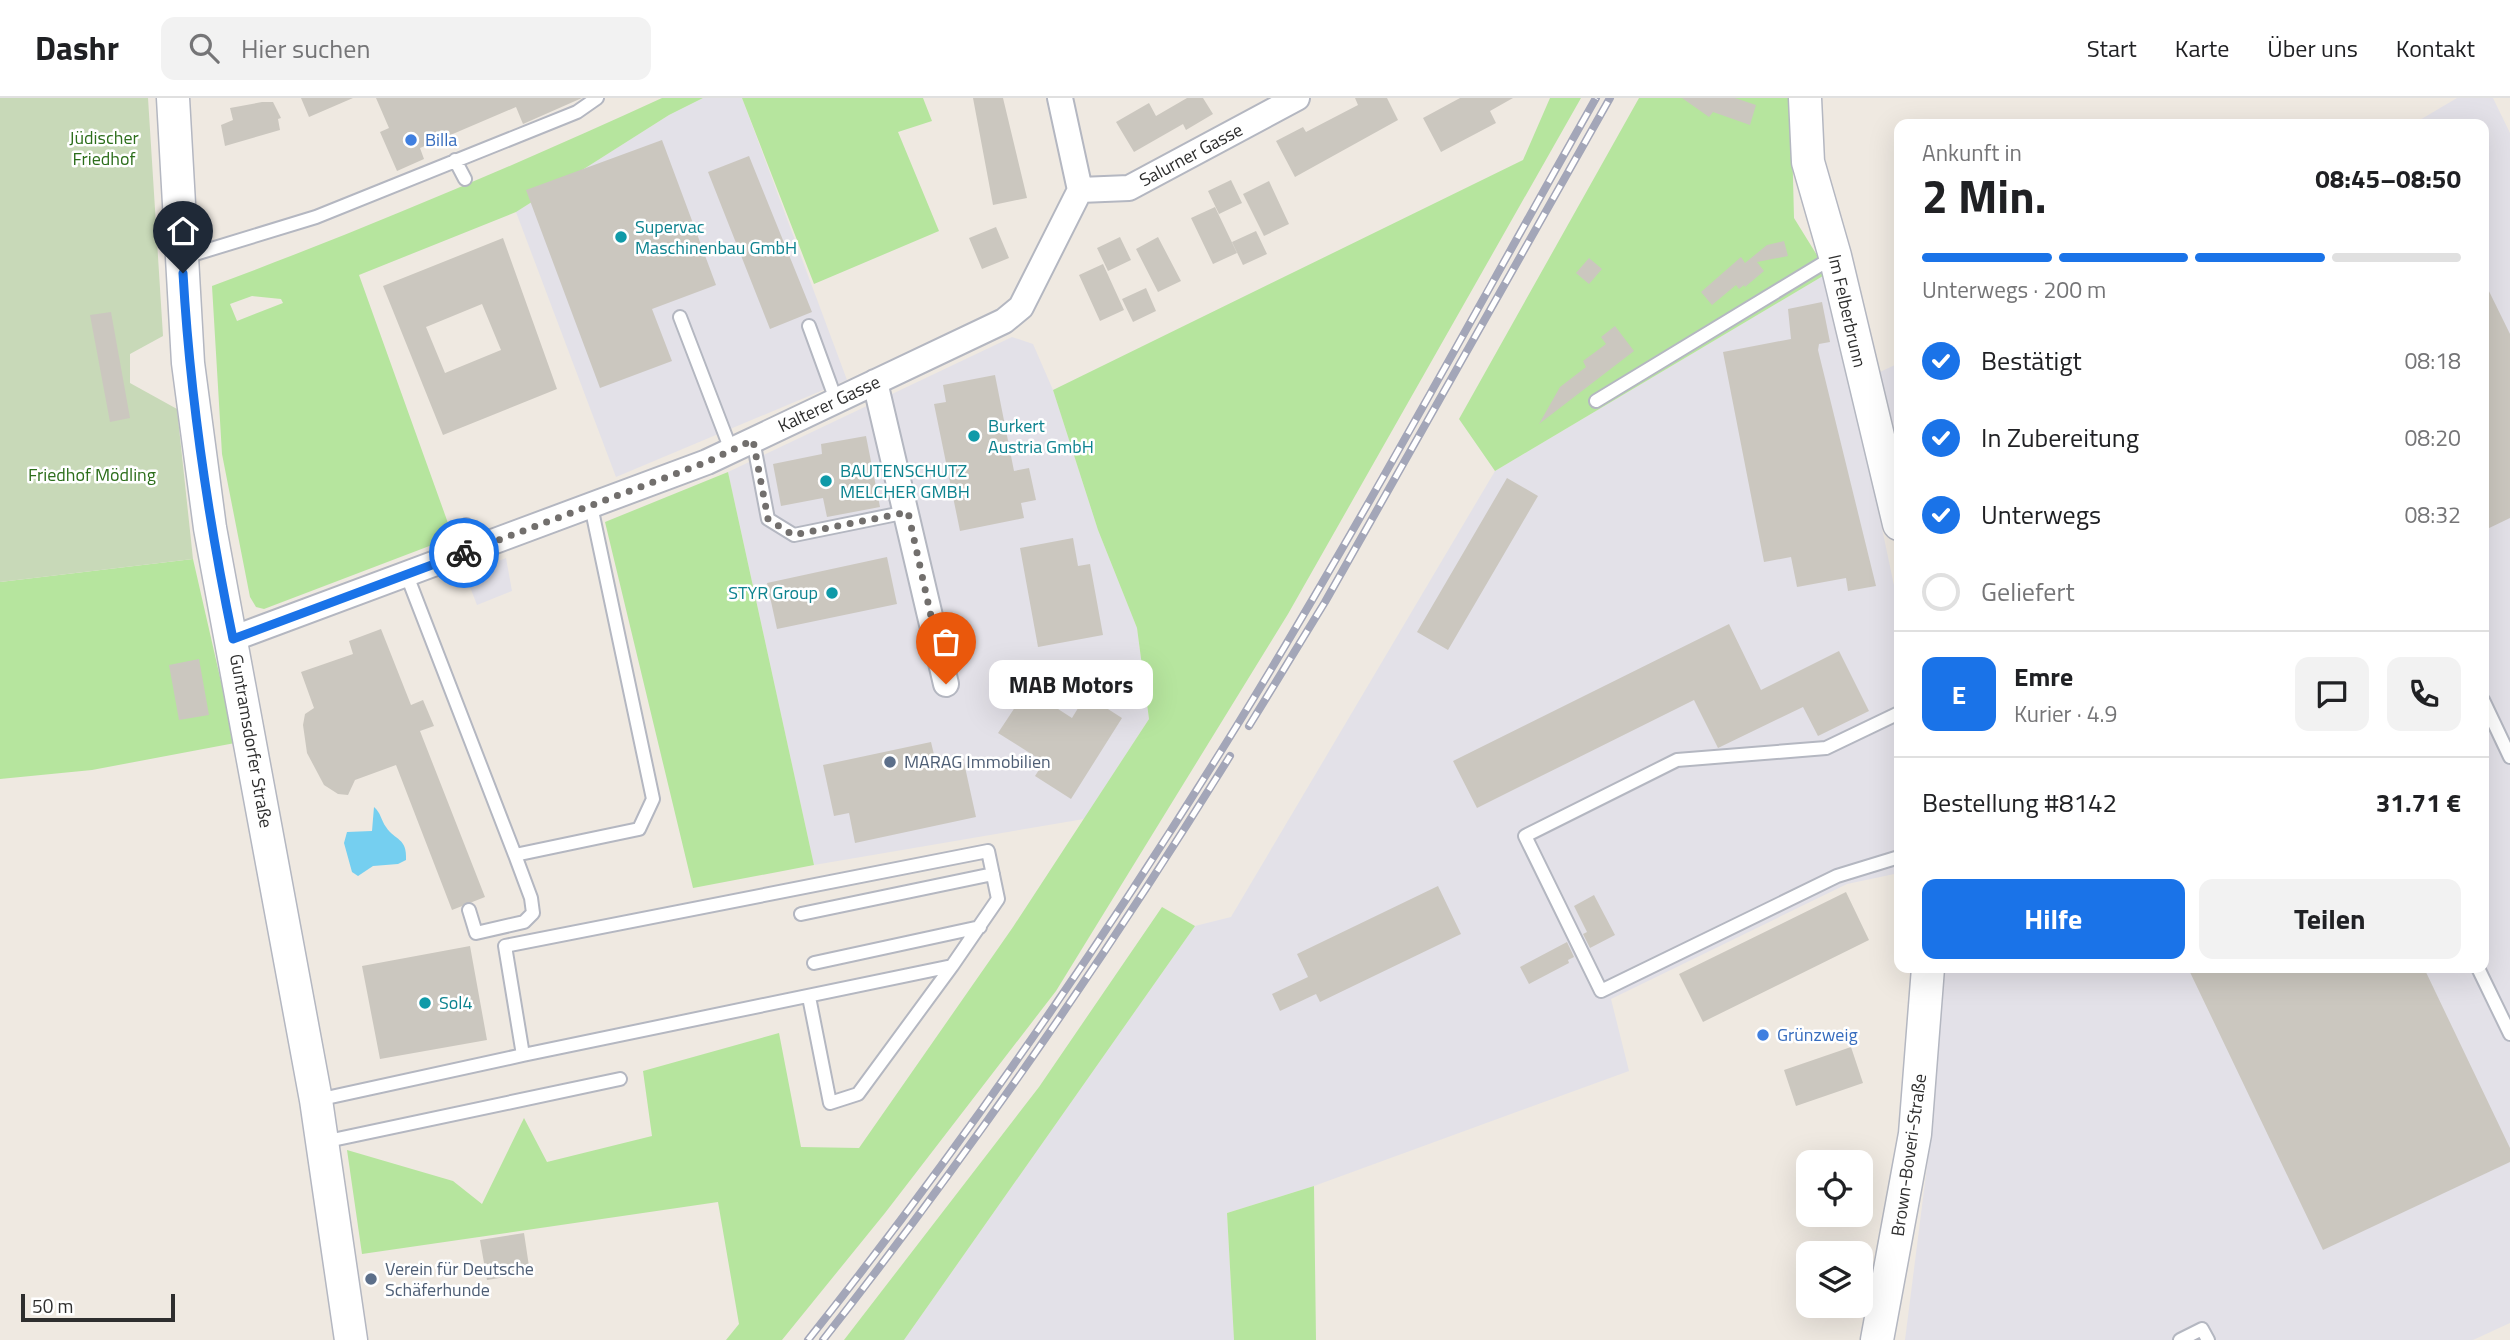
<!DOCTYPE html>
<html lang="de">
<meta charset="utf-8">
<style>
:root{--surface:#fff;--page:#f2f2f2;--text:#202124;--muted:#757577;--line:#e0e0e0;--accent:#1a73e8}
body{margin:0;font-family:"Titillium Web",sans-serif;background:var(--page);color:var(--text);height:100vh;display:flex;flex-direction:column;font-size:26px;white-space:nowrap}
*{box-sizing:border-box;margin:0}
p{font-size:23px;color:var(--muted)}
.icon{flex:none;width:38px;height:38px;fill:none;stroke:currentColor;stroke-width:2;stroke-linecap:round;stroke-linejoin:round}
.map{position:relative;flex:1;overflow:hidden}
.panel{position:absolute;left:1894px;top:21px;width:595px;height:854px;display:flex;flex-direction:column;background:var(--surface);border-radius:14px;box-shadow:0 7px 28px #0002}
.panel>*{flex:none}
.controls{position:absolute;left:1796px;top:1052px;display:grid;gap:14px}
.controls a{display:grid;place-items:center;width:77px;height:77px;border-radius:14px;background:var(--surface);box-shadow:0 7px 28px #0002;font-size:35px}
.scale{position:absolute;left:21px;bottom:18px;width:154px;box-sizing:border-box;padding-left:7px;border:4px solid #2e2e2e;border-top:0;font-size:19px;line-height:24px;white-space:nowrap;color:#2e2e2e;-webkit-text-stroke:5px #fff;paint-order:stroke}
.pin{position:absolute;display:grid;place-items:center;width:60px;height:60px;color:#fff;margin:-72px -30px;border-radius:50% 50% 50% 0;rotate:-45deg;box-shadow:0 0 7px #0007}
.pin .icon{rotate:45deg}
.courier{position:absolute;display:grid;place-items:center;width:70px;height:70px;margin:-35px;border:5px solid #1a73e8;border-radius:50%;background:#fff;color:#222;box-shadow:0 2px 9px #0007}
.bubble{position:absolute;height:49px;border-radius:14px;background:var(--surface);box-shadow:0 7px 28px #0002;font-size:23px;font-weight:700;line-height:49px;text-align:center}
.head em{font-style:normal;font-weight:700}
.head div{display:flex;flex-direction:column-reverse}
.head{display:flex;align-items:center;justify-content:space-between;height:119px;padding:0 28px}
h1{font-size:46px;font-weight:700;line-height:52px}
.bar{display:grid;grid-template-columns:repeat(4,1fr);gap:10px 7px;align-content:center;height:84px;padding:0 28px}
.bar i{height:9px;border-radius:5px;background:var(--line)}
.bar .on{background:var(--accent)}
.bar p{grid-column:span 4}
.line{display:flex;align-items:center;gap:18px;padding:0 28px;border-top:2px solid var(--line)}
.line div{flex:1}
.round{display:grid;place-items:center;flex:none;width:74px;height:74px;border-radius:14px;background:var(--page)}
ol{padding:0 28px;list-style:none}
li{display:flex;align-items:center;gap:21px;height:77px}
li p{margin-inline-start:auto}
li .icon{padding:7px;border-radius:50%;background:var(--accent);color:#fff;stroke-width:4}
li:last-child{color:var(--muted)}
li i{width:38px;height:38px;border:4px solid var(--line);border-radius:50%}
.button{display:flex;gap:14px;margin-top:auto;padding:14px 28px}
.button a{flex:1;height:80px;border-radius:14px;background:var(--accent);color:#fff;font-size:28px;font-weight:700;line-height:80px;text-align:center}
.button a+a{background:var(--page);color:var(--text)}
header{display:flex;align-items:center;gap:42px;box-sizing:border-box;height:98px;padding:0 35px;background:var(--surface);border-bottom:2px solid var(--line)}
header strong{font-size:33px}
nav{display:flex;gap:38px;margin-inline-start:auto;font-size:24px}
.search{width:490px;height:63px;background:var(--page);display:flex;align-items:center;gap:18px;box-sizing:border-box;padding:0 24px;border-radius:14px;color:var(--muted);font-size:26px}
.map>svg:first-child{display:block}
.industrial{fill:#e3e1e8}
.green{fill:#b6e59e;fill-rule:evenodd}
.cemetery{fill:#c8d9b8}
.water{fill:#75cff0}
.building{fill:#cbc7bf;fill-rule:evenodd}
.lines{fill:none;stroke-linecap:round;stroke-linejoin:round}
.service-casing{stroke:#b4b7c1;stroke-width:16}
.minor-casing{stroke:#b4b7c1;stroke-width:28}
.tertiary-casing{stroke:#b4b7c1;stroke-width:35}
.service{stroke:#fff;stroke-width:12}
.minor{stroke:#fff;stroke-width:24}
.tertiary{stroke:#fff;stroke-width:32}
.rail-casing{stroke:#a3a6b8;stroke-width:8}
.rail{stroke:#fff;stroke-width:5;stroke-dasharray:16;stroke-linecap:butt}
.done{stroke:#726f6d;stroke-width:7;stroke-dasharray:0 12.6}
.route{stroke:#1a73e8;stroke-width:9}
.shop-dot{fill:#3f7fe0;stroke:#fff;stroke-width:2.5}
.culture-dot{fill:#0f9aa8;stroke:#fff;stroke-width:2.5}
.service-dot{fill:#5c6f8a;stroke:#fff;stroke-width:2.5}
.labels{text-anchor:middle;stroke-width:5;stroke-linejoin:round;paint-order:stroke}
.park-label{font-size:18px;fill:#2c6e1b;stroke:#fff}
.shop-label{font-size:18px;fill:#366cbe;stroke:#fff;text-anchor:start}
.street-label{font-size:18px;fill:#2e2e2e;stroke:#fff}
.culture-label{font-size:18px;fill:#0d838f;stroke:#fff;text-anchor:start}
.service-label{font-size:18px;fill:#4e5e75;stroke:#fff;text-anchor:start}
</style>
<header>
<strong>Dashr</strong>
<div class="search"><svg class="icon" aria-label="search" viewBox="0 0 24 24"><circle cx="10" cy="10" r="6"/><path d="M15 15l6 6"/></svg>Hier suchen</div>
<nav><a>Start</a><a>Karte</a><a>Über uns</a><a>Kontakt</a></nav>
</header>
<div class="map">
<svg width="2510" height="1242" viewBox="0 0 2510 1242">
<rect width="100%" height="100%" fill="#efe9e1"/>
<!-- industrial -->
<path class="industrial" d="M703,0H742L847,282L616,379L516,114L669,17Z
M2457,0H2493L2510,35V1225L2473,1242H1905L1930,1045L1941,870H2483V26H2413Z
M1828,175L1899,511V775L1847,786L1611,901L1629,973L1314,1088L1227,1115L1234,1242H904L1195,828L1231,819L1495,373Z
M1012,239L1033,246L1053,292L1098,432L1137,530L1149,621L1084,721L814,767L728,374Z
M1899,265V350L1880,274Z
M506,460L512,493L477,507L465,476Z"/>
<!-- green -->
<path class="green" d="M662,0H703L669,17L516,114L359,177L453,439L264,511L256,509L250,499L222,356L212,188C365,131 514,68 662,0ZM252,198L281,201L283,205L237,223L230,206Z
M742,0H923L932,23L898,34L939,133L814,186Z
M1550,0H1581L1288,516L1056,893L885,1115L782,1242H726L739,1226L718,1104L362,1156L347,1052L453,1083L482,1106L524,1020L547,1064L652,1038L643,973L779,935L801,1049L859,1050L1013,829L1149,621L1137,530L1098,432L1053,292L1523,62Z
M1639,0H1791L1794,120L1828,175L1495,373L1459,321Z
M728,374L814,767L693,790L605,424Z
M193,461L235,645L92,672L0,681V484Z
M1162,809L1195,828L904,1242H844L1039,989Z
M1314,1088L1316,1242H1234L1227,1115Z"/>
<!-- cemetery -->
<path class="cemetery" d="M0,0H148L163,238L130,256V285L177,311L193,461L0,484Z"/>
<!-- water -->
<path class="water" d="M374,709C381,715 381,722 386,729C395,743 407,739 406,762L398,766L373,768L358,778L352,774L344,745L347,734L372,733Z"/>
<!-- building -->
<path class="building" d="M301,0H353L309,19Z
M376,0H582L523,26L516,9L420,50L424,61L397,73L380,34L389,30Z
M973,0H1003L1027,100L993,107Z
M1187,0H1203L1213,16L1186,32L1183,26L1134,54L1116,24L1149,5L1156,18Z
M1355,0H1387L1398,22L1295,79L1276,43L1303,29L1306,34L1358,7Z
M1460,0H1513L1490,13L1496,25L1441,54L1423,20Z
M1682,0H1735L1756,7L1750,27L1713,14L1709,19Z
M262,4H273L281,20L278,21L280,32L225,48L221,27L233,22L230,10Z
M662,42L716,187L652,211L672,263L600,290L526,92Z
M749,58L812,214L770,231L708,74Z
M1231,82L1242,105L1219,116L1208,93Z
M1269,83L1289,126L1264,138L1243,96Z
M1215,109L1237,155L1213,166L1191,120Z
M996,129L1009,160L982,171L969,140Z
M1256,133L1267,156L1243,167L1232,144Z
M1120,139L1131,162L1108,173L1097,150Z
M1158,139L1181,183L1158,194L1136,151Z
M503,140L557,291L443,337L383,188ZM482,206L501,252L445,275L426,229Z
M1784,143L1788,158L1757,164L1764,173L1745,189L1744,187L1739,191L1736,187L1712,207L1701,194L1741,159L1745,165L1767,147Z
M1589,160L1602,171L1589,186L1576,175Z
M1103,166L1124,212L1100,223L1079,177Z
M2483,181L2510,236V420L2483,433Z
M1146,190L1156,213L1133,224L1122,201Z
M1822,204L1830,244L1819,246L1818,252L1876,488L1848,493L1846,480L1797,489L1791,459L1764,464L1723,254L1791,241L1788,211Z
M111,214L130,320L110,324L90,217Z
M1615,228L1634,253L1539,326L1560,289L1586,269L1583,263L1606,246L1601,239Z
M995,277L1014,373L1029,370L1036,402L1021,405L1024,420L960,433L934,306L946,304L943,287Z
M866,338L880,409L827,419L823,400L781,408L773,366L822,356L821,346Z
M1507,380L1538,398L1448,552L1417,534Z
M1073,440L1078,468L1090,466L1103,537L1038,549L1020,450Z
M887,459L897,506L777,531L767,485Z
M1729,526L1761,592L1839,553L1869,613L1818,638L1803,609L1718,650L1694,602L1477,710L1453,663Z
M381,531L411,607L423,602L434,628L420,633L485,799L452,812L396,667L355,682L348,697L338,696L324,687L307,655L303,627L305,616L314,610L301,574L353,556L349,543Z
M199,561L209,617L179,622L169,567Z
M1027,591L1072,620L1086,597L1122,620L1071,701L1035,678L1044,664L998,635Z
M931,644L936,665L963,660L976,719L855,745L849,715L834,718L823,667Z
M1438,788L1461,836L1320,904L1316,896L1280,913L1272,896L1308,879L1297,856Z
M1846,794L1869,842L1703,924L1679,876Z
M1594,797L1615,837L1590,850L1583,836L1587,834L1574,808Z
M1567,844L1574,859L1568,862L1569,865L1529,886L1520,869Z
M470,848L487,942L380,961L362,868Z
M2188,870H2424L2510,1050V1064L2323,1152Z
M1851,949L1863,985L1796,1008L1784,972Z
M524,1135L530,1175L487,1182L480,1142Z"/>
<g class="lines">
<!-- service casing -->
<g class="service-casing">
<path id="service" d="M455,62L465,81
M182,160L316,119L577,14L597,0
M680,219L731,352
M809,228L836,302
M1596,303L1835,158
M753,342L768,421L794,437L907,414
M466,427L474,451
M406,475L515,757L639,731L653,701L591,408
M2483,602L2510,659
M1899,615L1826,650L1677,662L1525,738L1601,893L1837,778L1899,759
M988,753L998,801L952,868L523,957L505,848Z
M469,812L476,835L524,824L533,815L531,800L515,757
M801,816L993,776
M814,865L980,829
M2478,870L2510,936
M809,899L830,1005L858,996L952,868
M317,1002L523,957
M323,1044L620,981
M2180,1242L2202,1231L2208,1242"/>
</g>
<!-- minor casing -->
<g class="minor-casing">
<path id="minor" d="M1080,92L1129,90L1297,0
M875,284L946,586
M232,541L707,364L1004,223L1021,209L1080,92L1060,0"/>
</g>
<!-- tertiary casing -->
<g class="tertiary-casing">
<path id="tertiary" d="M173,0L188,265L210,430L316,1002L351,1242
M1805,0L1808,64L1835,158L1899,426
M1877,1242L1915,1036L1928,870"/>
</g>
<!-- service -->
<use href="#service" class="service"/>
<!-- minor -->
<use href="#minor" class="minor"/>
<!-- tertiary -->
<use href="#tertiary" class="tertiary"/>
<!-- rail casing -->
<g class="rail-casing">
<path id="rail" d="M1249,628L1325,504L1610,0
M808,1242C963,1047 1105,841 1236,629C1362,424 1477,210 1596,0
M823,1242C970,1055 1105,860 1230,658"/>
</g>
<!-- rail -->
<use href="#rail" class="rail"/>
</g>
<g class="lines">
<!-- done -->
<path class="done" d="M464,455L707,364L753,342L768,421L793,437L908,414L946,586"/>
<!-- route -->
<path class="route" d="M183,175C190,299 208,420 233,541L464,455"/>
</g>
<!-- markers -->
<g class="shop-dot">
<circle cx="411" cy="42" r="7"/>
<circle cx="1763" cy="937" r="7"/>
</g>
<g class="culture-dot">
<circle cx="621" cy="139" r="7"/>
<circle cx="974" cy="338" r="7"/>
<circle cx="826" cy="383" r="7"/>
<circle cx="832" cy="495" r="7"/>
<circle cx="425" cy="905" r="7"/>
</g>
<g class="service-dot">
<circle cx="890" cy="664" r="7"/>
<circle cx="371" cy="1181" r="7"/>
</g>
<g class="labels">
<!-- park labels -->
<g class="park-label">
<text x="104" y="46">Jüdischer<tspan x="104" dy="21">Friedhof</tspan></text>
<text x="92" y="383">Friedhof Mödling</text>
</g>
<!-- shop labels -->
<g class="shop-label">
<text x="425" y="48">Billa</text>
<text x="1777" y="943">Grünzweig</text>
</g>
<!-- street labels -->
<g class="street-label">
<text transform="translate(1191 57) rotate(-28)" y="6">Salurner Gasse</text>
<text transform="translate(1847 213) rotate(77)" y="6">Im Felberbrunn</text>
<text transform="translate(829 306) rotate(-25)" y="6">Kalterer Gasse</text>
<text transform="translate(251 643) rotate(80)" y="6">Guntramsdorfer Straße</text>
<text transform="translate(1909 1057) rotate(-82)" y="6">Brown-Boveri-Straße</text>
</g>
<!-- culture labels -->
<g class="culture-label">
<text x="635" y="135">Supervac<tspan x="635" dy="21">Maschinenbau GmbH</tspan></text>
<text x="988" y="334">Burkert<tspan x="988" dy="21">Austria GmbH</tspan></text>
<text x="840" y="379">BAUTENSCHUTZ<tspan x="840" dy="21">MELCHER GMBH</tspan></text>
<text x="818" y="501" text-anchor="end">STYR Group</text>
<text x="439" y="911">Sol4</text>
</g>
<!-- service labels -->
<g class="service-label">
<text x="904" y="670">MARAG Immobilien</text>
<text x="385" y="1177">Verein für Deutsche<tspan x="385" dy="21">Schäferhunde</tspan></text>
</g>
</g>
</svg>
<div class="controls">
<a><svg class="icon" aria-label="locate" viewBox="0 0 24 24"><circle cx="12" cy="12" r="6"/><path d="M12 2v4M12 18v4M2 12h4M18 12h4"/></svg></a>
<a><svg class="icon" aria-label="layers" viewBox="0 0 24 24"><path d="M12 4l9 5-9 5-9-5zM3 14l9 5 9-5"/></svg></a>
</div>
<div class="scale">50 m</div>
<div class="pin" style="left:946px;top:586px;background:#ea580c"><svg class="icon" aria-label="bag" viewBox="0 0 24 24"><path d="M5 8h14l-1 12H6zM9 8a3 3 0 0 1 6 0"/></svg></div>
<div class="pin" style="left:183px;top:175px;background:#1f2937"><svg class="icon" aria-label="home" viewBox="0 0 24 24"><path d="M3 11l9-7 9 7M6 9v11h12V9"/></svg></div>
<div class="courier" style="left:464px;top:455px"><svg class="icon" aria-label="bike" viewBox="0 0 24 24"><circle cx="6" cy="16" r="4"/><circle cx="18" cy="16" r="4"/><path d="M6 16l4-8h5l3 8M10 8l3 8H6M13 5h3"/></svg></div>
<div class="bubble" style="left:989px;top:562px;width:164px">MAB Motors</div>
<section class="panel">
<div class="head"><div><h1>2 Min.</h1><p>Ankunft in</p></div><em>08:45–08:50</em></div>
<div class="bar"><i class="on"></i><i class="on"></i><i class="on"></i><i></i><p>Unterwegs · 200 m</p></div>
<ol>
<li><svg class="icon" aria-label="check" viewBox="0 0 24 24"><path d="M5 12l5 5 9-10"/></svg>Bestätigt<p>08:18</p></li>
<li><svg class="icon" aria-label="check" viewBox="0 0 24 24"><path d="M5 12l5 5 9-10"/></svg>In Zubereitung<p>08:20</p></li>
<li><svg class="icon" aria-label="check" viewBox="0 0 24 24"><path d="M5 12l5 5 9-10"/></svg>Unterwegs<p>08:32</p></li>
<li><i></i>Geliefert</li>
</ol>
<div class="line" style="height:126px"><b class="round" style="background:var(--accent);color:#fff">E</b><div><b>Emre</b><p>Kurier · 4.9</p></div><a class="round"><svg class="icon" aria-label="chat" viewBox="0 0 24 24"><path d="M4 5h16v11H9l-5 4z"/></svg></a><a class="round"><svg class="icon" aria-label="phone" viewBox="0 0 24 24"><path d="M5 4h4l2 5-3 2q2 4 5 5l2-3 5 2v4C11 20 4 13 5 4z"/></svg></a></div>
<div class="line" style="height:91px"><div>Bestellung #8142</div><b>31.71 €</b></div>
<div class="button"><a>Hilfe</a><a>Teilen</a></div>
</section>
</div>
